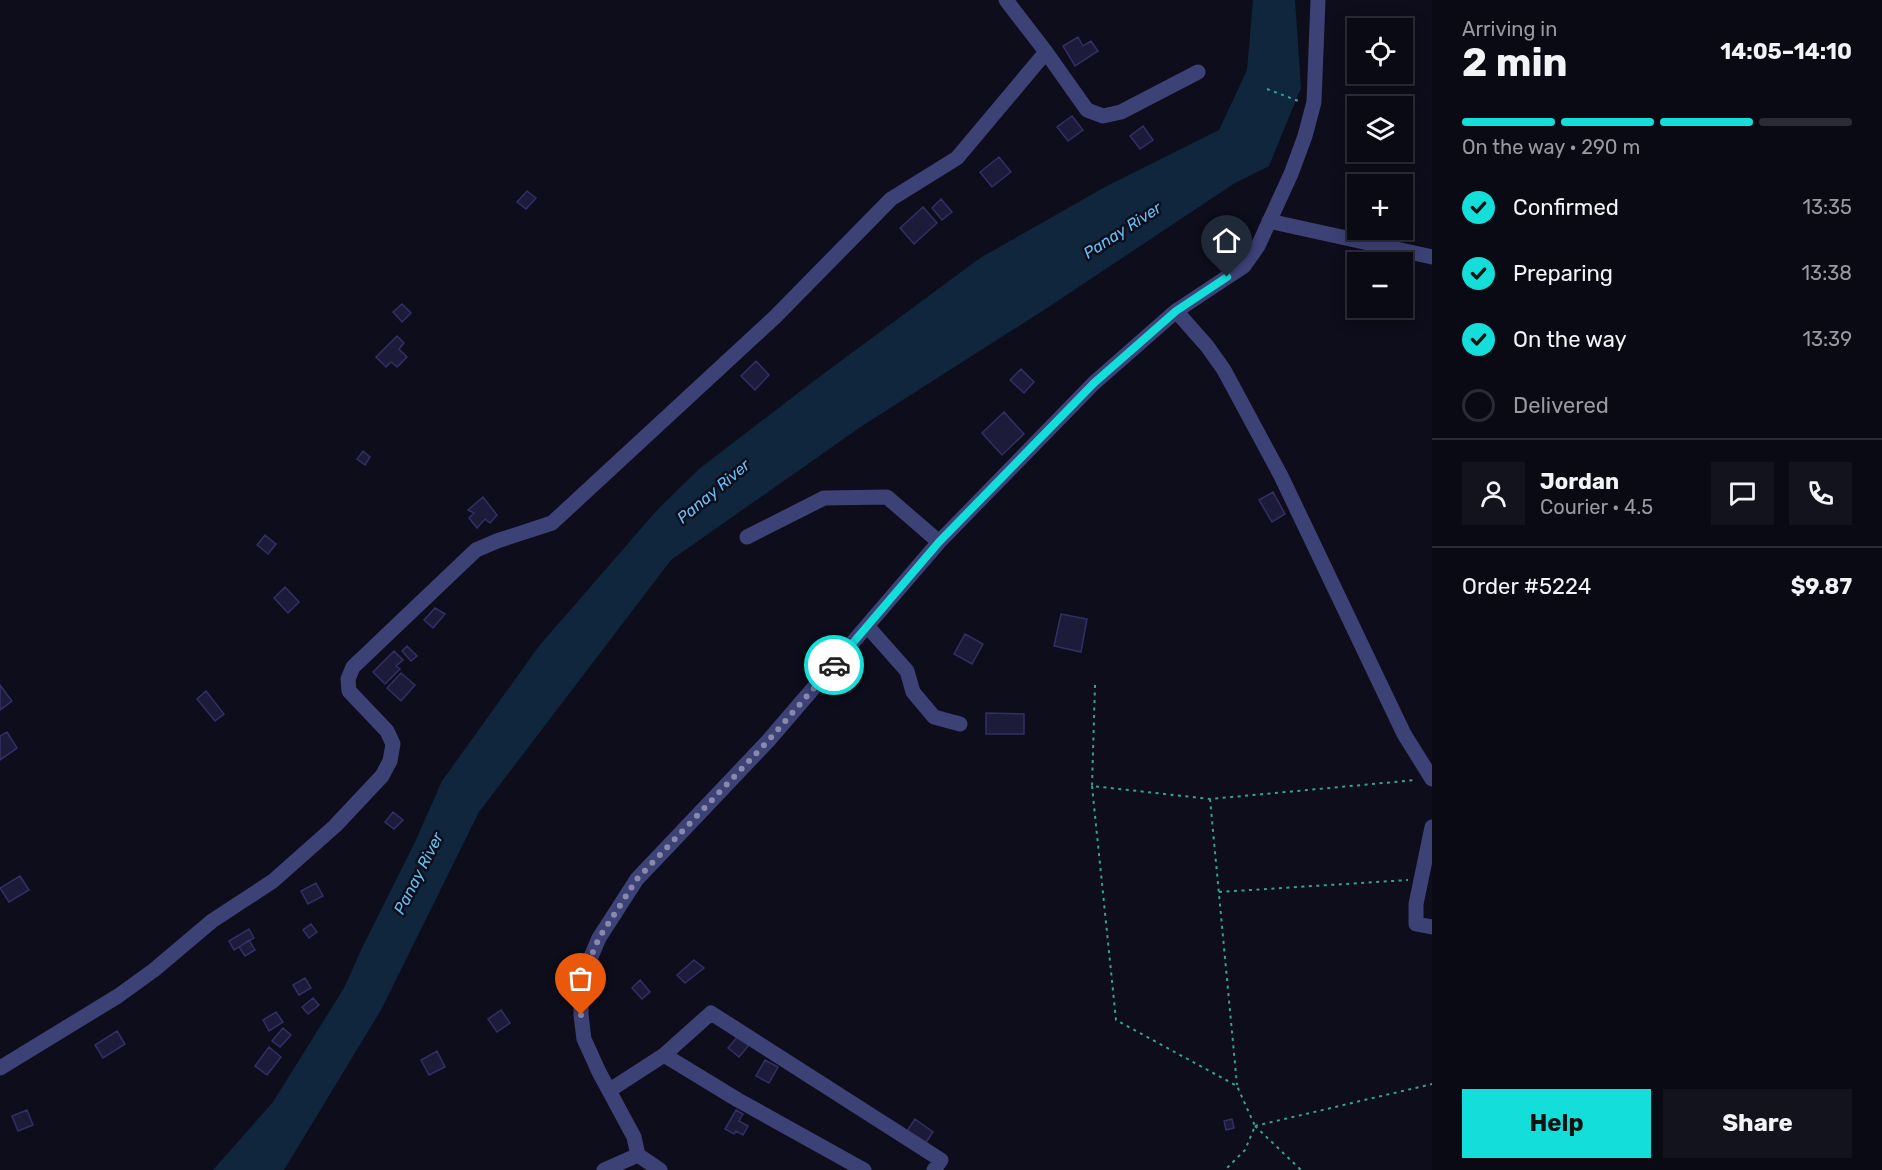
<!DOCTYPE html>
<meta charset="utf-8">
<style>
:root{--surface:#0a0a14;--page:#13131d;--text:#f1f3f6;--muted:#999aa0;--line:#2a2b34;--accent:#14deda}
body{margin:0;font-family:Rubik,sans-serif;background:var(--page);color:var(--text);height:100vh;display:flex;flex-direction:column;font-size:22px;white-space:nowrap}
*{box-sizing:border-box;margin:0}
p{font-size:20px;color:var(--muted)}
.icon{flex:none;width:33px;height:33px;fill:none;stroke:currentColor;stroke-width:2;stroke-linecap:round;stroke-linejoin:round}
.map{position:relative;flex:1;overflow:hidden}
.drawer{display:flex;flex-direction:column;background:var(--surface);width:450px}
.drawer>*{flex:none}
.fabs{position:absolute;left:1347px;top:18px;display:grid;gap:12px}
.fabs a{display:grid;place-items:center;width:66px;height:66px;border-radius:0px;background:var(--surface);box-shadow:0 3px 15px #0003,0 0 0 2px var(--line);font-size:30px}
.pin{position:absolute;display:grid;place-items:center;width:51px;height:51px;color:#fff;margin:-62px -26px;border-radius:50% 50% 50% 0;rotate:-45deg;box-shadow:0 0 6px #0007}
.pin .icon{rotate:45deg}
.courier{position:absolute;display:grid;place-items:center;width:60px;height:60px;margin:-30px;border:4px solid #14deda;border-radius:50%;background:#fff;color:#222;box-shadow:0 2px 8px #0007}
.summary em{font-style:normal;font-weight:700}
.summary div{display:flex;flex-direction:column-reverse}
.summary{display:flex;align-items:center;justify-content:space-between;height:102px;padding:0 30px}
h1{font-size:39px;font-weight:700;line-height:45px}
.bar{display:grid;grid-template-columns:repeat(4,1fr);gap:9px 6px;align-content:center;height:72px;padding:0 30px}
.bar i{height:8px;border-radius:4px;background:var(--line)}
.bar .active{background:var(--accent)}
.bar p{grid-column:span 4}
.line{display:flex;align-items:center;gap:15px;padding:0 30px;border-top:2px solid var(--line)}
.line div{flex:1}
.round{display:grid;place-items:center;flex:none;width:63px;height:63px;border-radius:0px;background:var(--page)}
ol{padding:0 30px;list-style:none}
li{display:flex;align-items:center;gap:18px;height:66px}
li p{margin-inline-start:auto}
li .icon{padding:6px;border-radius:50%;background:var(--accent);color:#111;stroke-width:4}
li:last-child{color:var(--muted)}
li i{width:33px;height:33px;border:3px solid var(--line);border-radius:50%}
.cta{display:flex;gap:12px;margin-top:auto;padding:12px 30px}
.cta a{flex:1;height:69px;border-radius:0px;background:var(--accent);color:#111;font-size:24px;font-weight:700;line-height:69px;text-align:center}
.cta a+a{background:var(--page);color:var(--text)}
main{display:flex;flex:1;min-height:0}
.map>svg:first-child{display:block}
.water{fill:#0f263d}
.building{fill:#1d1b3a;stroke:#332f64;stroke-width:1.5}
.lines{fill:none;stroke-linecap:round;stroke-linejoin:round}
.path{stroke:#37a38f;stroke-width:2;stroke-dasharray:3 4.5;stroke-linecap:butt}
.minor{stroke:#3c4176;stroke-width:15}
.done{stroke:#8889ac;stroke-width:6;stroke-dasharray:0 10.8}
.route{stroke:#14deda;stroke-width:8}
.labels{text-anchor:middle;stroke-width:5;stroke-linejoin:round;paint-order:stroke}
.water-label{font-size:16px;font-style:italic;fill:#63c0f1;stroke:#0d0d1b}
</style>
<main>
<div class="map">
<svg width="1432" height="1170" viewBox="0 0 1432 1170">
<rect width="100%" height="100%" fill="#0d0d1b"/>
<!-- water -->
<path class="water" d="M1253,0H1295L1301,88L1269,166L1235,183L1044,310L862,426L671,560L479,812L381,1010L284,1170H213L273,1102L344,988L362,948L415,842L442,781L539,646L658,509L699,469L811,383L980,258L1105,187L1219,130L1247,70Z"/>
<!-- building -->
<path class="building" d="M1078,37L1083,46L1091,41L1098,51L1075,66L1063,46Z
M1072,116L1083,130L1068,141L1057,127Z
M1143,126L1153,140L1140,149L1130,136Z
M999,157L1011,172L992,187L980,172Z
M527,191L536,198L526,209L517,202Z
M941,199L952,212L942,220L932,208Z
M923,207L937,223L914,244L900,228Z
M402,304L411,313L402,322L393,312Z
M397,336L404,343L399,349L407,357L397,367L391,362L386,367L376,357Z
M756,361L769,375L755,390L741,376Z
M1021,369L1034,382L1024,393L1010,380Z
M1004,412L1024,434L1002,455L982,433Z
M363,451L370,457L365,465L357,459Z
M1273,492L1285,514L1272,522L1259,500Z
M483,497L497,515L490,523L485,519L477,528L469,518L474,513L468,510Z
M265,535L276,544L268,554L257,545Z
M285,587L299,602L288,613L274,598Z
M435,608L445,614L433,628L424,620Z
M1061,614L1087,619L1081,652L1054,646Z
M965,634L983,644L972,664L954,654Z
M407,646L417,656L411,661L402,651Z
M394,651L403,660L396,666L400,669L385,684L373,672Z
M401,673L415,685L401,701L387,688Z
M0,685L12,701L0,710Z
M206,691L224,714L215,721L197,699Z
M986,713L1024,714V734H986Z
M7,732L17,748L0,760V736Z
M393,812L403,820L394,829L385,822Z
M20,876L29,890L9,902L0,888Z
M316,883L323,896L308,904L301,891Z
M311,924L317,932L309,938L303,930Z
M249,929L254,938L234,950L229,941Z
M249,940L255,950L245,956L239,947Z
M694,960L704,968L685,983L677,975Z
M305,978L311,988L299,995L293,985Z
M640,980L650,992L642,999L632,988Z
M313,998L319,1005L308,1014L302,1007Z
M501,1010L510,1023L497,1032L488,1019Z
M276,1012L283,1022L269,1031L263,1020Z
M283,1028L291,1035L280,1047L272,1041Z
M117,1031L125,1044L103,1058L95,1045Z
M738,1036L749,1045L739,1057L728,1048Z
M269,1047L281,1057L267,1075L255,1066Z
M437,1051L445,1067L429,1075L421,1060Z
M765,1060L778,1067L769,1083L756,1076Z
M27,1110L33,1125L18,1131L12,1116Z
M736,1110L743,1114L739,1121L748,1126L743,1135L736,1131L734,1134L725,1129Z
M915,1119L933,1132L925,1144L907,1131Z
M1232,1119L1234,1128L1226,1130L1224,1121Z"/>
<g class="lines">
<!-- path -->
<path class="path" d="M1267,89L1301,102
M1095,685L1092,786L1210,799L1416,780
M1092,786L1116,1020L1237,1086L1255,1126L1245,1150L1225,1170
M1210,799L1237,1085
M1219,892L1408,880
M1255,1126L1432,1084
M1255,1126L1301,1170"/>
<!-- minor -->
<path class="minor" d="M1006,0L1046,52L1087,110L1103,116L1121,112L1198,72
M1269,221L1432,257
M1176,311L1207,346L1224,370L1281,476L1404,734L1432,779
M747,537L824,498L887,497L939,542
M868,627L907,671L913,692L934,717L960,724
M1432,827L1416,904V924L1432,927
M664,1055L738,1100L864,1170
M0,1068L118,996L154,970L212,921L273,881L335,826L382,776L390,761L393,744L387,731L349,691L348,679L353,667L476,550L497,541L552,523L775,317L891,199L957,158L1046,52
M610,1090L664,1055L711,1013L941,1160L934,1170
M604,1170L638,1155
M660,1170L638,1155L634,1137L599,1072L584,1039L581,1015V994L584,973L599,938L637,879L768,741L939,542L1094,383L1176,311L1244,266L1258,246L1291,174L1305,136L1314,102L1318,0"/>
</g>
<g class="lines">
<!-- done -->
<path class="done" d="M581,1015V994L584,973L599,938L637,879L768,741L834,665"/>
<!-- route -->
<path class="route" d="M834,665L939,542L1094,383L1176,311L1227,277"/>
</g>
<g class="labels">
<!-- water labels -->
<g class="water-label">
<text transform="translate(1122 230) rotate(-33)" y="6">Panay River</text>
<text transform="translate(713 491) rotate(-40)" y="6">Panay River</text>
<text transform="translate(418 873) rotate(-63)" y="6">Panay River</text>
</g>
</g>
</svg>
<div class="fabs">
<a><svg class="icon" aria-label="locate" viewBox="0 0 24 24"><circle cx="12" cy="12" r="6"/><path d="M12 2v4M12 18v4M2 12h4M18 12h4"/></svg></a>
<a><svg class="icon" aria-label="layers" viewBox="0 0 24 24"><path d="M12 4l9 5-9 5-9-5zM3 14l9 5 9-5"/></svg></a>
<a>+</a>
<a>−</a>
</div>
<div class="pin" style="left:581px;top:1015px;background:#ea580c"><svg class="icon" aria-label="bag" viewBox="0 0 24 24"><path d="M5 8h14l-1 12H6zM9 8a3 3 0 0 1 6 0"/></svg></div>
<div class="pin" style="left:1227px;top:277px;background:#1f2937"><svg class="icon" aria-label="home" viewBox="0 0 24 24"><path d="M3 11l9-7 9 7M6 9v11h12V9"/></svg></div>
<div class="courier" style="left:834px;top:665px"><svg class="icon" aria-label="car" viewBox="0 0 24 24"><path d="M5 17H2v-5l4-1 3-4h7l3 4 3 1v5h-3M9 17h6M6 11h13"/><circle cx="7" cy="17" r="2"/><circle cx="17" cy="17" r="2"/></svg></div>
</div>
<section class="drawer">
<div class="summary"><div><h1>2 min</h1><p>Arriving in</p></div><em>14:05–14:10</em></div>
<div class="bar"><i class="active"></i><i class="active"></i><i class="active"></i><i></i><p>On the way · 290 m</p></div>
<ol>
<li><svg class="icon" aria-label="check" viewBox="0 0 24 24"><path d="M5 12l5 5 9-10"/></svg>Confirmed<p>13:35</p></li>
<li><svg class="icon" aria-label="check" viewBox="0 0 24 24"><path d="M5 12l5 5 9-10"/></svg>Preparing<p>13:38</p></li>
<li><svg class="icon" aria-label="check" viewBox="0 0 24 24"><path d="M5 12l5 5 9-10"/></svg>On the way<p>13:39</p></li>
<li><i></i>Delivered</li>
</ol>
<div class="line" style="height:108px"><a class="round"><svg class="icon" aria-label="person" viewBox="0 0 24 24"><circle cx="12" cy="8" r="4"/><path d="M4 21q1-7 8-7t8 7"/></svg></a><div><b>Jordan</b><p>Courier · 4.5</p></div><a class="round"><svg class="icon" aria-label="chat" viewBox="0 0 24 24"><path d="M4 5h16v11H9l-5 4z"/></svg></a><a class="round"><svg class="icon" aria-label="phone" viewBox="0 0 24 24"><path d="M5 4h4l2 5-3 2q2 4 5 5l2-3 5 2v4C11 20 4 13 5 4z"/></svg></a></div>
<div class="line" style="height:78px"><div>Order #5224</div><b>$9.87</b></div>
<div class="cta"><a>Help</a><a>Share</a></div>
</section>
</main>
